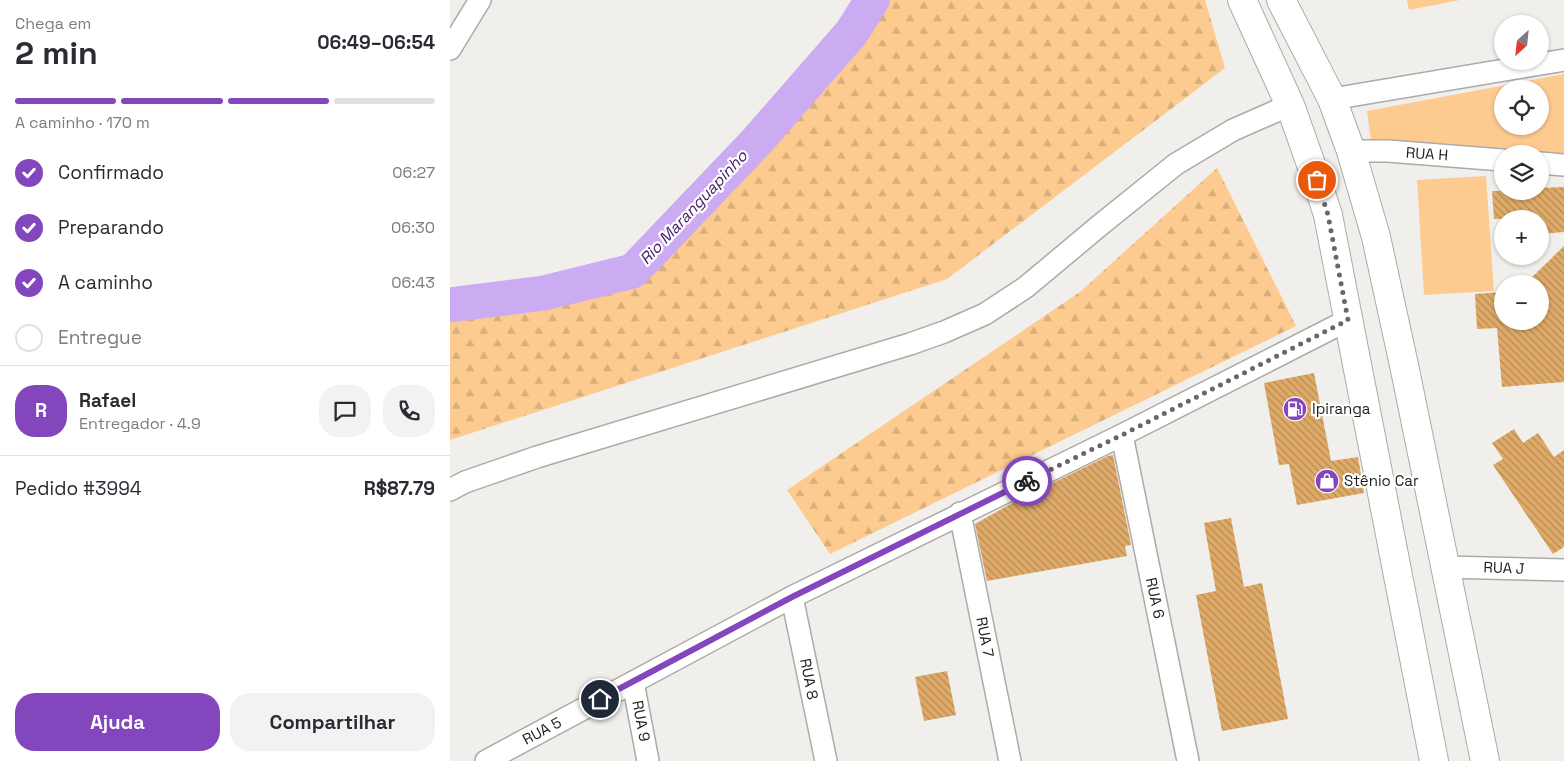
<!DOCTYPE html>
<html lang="pt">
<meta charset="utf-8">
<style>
:root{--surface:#fff;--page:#f2f2f3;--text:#2b2b33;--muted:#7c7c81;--line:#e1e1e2;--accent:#8346bc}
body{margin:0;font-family:"Space Grotesk",sans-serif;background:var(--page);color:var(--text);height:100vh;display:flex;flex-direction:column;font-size:19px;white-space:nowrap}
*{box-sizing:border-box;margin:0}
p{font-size:16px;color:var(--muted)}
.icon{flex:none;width:28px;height:28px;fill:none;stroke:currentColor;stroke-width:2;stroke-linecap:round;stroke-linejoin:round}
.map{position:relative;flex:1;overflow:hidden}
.drawer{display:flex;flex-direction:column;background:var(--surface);width:450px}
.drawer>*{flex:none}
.needle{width:32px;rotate:207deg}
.controls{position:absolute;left:1044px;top:15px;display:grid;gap:10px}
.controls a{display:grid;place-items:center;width:55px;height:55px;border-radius:50%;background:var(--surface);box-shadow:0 1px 4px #0004;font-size:25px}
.pin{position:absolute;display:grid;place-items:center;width:42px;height:42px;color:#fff;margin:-21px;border:2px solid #fff;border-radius:50%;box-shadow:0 1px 5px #0007}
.courier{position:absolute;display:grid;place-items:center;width:50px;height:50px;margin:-25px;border:4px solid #8346bc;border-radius:50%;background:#fff;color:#222;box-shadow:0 1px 6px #0007}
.headline em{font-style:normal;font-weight:700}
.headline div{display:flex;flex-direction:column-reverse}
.headline{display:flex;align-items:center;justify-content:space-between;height:85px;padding:0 15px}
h1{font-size:32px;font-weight:700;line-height:38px}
.bar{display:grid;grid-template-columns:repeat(4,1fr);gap:8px 5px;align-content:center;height:60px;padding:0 15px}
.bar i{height:6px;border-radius:4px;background:var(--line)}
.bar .active{background:var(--accent)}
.bar p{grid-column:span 4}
.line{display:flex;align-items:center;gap:12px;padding:0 15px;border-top:1px solid var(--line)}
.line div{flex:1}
.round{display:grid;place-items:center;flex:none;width:52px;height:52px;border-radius:20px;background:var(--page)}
ol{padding:0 15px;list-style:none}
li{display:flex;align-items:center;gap:15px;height:55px}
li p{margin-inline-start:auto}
li .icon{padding:5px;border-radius:50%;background:var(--accent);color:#fff;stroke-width:4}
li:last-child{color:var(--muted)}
li i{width:28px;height:28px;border:2px solid var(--line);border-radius:50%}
.primary-button{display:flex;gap:10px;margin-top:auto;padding:10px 15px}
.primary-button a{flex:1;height:58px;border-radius:20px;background:var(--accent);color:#fff;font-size:20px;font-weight:700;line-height:58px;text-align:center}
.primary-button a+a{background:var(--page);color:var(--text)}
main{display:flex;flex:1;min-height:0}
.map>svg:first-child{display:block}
.forest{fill:url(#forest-firs)}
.park{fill:#fdcb8f;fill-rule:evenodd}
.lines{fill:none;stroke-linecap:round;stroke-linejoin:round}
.river{stroke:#cbabf2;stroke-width:35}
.building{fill:url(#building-back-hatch)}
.street-casing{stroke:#adaaa7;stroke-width:24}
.primary-casing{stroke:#adaaa7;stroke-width:30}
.street{stroke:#fff;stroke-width:21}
.primary{stroke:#fff;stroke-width:28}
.done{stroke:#686765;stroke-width:5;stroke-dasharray:0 9}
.route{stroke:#8346bc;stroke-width:6}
.labels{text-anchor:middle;stroke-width:4.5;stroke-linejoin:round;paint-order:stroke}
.street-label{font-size:15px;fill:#1f1e1d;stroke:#fff}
.poi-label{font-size:15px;fill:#1f1e1d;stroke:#fff;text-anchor:start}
.water-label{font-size:16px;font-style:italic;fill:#45186a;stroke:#fff}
</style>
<main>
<section class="drawer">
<div class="headline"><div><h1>2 min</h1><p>Chega em</p></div><em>06:49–06:54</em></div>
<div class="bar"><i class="active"></i><i class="active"></i><i class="active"></i><i></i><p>A caminho · 170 m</p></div>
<ol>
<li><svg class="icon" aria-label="check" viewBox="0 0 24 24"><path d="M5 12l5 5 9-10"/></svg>Confirmado<p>06:27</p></li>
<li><svg class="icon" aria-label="check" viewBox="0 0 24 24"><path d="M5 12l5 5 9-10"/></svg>Preparando<p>06:30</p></li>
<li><svg class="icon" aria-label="check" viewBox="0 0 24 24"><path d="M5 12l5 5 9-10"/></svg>A caminho<p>06:43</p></li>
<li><i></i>Entregue</li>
</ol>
<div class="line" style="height:90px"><b class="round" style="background:var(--accent);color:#fff">R</b><div><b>Rafael</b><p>Entregador · 4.9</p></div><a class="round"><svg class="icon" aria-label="chat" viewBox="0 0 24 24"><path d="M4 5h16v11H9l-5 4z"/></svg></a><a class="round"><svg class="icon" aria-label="phone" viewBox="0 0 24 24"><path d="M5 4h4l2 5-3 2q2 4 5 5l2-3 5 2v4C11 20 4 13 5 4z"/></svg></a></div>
<div class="line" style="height:65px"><div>Pedido #3994</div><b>R$87.79</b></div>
<div class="primary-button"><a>Ajuda</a><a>Compartilhar</a></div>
</section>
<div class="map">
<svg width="1114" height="761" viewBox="0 0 1114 761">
<defs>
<pattern id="forest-firs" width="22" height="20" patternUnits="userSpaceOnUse" patternTransform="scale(1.25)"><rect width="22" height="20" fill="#fdcb8f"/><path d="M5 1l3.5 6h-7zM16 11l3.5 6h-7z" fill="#d8ae7b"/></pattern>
<pattern id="building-back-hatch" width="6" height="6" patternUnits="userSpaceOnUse" patternTransform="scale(1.25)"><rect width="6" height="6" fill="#dfaa68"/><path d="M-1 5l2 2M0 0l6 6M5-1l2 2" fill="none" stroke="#b48a55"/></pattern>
</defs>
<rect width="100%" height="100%" fill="#f1efeb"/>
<!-- forest -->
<path class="forest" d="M422,0H755L775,68L497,279L0,440V305L94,293L183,271L307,141L402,32Z
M767,168L846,326L380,554L337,490L630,292Z"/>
<!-- park -->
<path class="park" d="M957,0H1010L959,10Z
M1114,74V154L921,141L917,111ZM1052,89H1090V126H1052Z
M1036,176L1044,291L974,295L967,180Z"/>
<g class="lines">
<!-- river -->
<path class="river" d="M0,305L94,293L183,271L307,141L402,32L422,0"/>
</g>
<!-- building -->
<path class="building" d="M1114,187V232L1090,234V219H1044L1042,191H1090V188Z
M1114,246V382L1052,387L1047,328L1027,329L1025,294L1052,292V321H1090V284H1075Z
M864,373L881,461L908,457L914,493L847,505L839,464L829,465L814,383Z
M1064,429L1073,443L1088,433L1104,457L1114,450V547L1103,554L1043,465L1053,459L1042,443Z
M663,455L681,545L675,546L677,556L537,581L525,524L564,502L658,456Z
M781,518L794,587L812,583L838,719L772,731L746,595L766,591L754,523Z
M497,671L506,715L474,721L465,677Z"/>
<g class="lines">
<!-- street casing -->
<g class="street-casing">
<path id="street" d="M0,49L30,0
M882,99L1114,60
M901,151H938L1052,160
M1090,163L1114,165
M672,435L738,761
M0,490L15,482L87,457L460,344L494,332L535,314L576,287L649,226L726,164L783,130L840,105
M510,513L560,761
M995,567L1114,570
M342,597L376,761
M183,682L198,761
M36,761L342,597L672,435L898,320"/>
</g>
<!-- primary casing -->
<g class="primary-casing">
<path id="primary" d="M792,0L840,105L867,181L878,215L984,761
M831,0L882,99L901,151L926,237L954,365L1035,761"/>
</g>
<!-- street -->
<use href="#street" class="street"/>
<!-- primary -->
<use href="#primary" class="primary"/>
</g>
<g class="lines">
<!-- done -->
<path class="done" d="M577,481L672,435L898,320L878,215L867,180"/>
<!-- route -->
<path class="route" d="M150,699L342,597L577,481"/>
</g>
<!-- icons -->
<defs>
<g id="fuel-disc" transform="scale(1.25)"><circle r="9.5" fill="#8346bc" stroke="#fff"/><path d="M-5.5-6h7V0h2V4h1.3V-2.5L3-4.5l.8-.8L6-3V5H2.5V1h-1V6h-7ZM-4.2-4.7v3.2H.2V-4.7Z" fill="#fff"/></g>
<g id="shop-disc" transform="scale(1.25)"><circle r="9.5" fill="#8346bc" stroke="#fff"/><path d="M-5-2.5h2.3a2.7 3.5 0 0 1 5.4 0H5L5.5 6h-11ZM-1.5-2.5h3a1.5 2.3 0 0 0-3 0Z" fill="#fff"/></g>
</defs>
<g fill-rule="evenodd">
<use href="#fuel-disc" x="845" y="409"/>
<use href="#shop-disc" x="877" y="481"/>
</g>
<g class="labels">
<!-- street labels -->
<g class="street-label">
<text transform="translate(977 154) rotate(4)" y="5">RUA H</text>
<text transform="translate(1054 568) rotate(2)" y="5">RUA J</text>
<text transform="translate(705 598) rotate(78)" y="5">RUA 6</text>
<text transform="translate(535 637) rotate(79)" y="5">RUA 7</text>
<text transform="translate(359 679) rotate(79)" y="5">RUA 8</text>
<text transform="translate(191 721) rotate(79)" y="5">RUA 9</text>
<text transform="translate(92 731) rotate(-28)" y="5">RUA 5</text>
</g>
<!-- poi labels -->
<g class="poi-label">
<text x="862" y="414">Ipiranga</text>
<text x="894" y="486">Stênio Car</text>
</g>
<!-- water labels -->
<g class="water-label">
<text transform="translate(243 207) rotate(-47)" y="6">Rio Maranguapinho</text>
</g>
</g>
</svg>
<div class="controls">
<a><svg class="needle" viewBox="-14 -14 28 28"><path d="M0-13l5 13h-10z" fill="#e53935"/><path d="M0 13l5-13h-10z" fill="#7c7c81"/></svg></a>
<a><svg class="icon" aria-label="locate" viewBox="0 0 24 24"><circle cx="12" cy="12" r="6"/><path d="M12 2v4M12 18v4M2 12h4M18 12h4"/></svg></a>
<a><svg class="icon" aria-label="layers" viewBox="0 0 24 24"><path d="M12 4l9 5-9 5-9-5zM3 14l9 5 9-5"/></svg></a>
<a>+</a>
<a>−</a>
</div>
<div class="pin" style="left:867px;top:180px;background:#ea580c"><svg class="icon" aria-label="bag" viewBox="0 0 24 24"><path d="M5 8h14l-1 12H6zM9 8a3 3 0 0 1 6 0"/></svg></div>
<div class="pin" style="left:150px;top:699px;background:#1f2937"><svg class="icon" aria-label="home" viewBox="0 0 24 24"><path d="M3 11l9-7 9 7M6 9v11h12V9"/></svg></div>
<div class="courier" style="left:577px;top:481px"><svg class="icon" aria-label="bike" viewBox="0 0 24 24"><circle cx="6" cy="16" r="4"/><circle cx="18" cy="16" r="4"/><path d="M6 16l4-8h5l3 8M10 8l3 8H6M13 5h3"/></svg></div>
</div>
</main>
